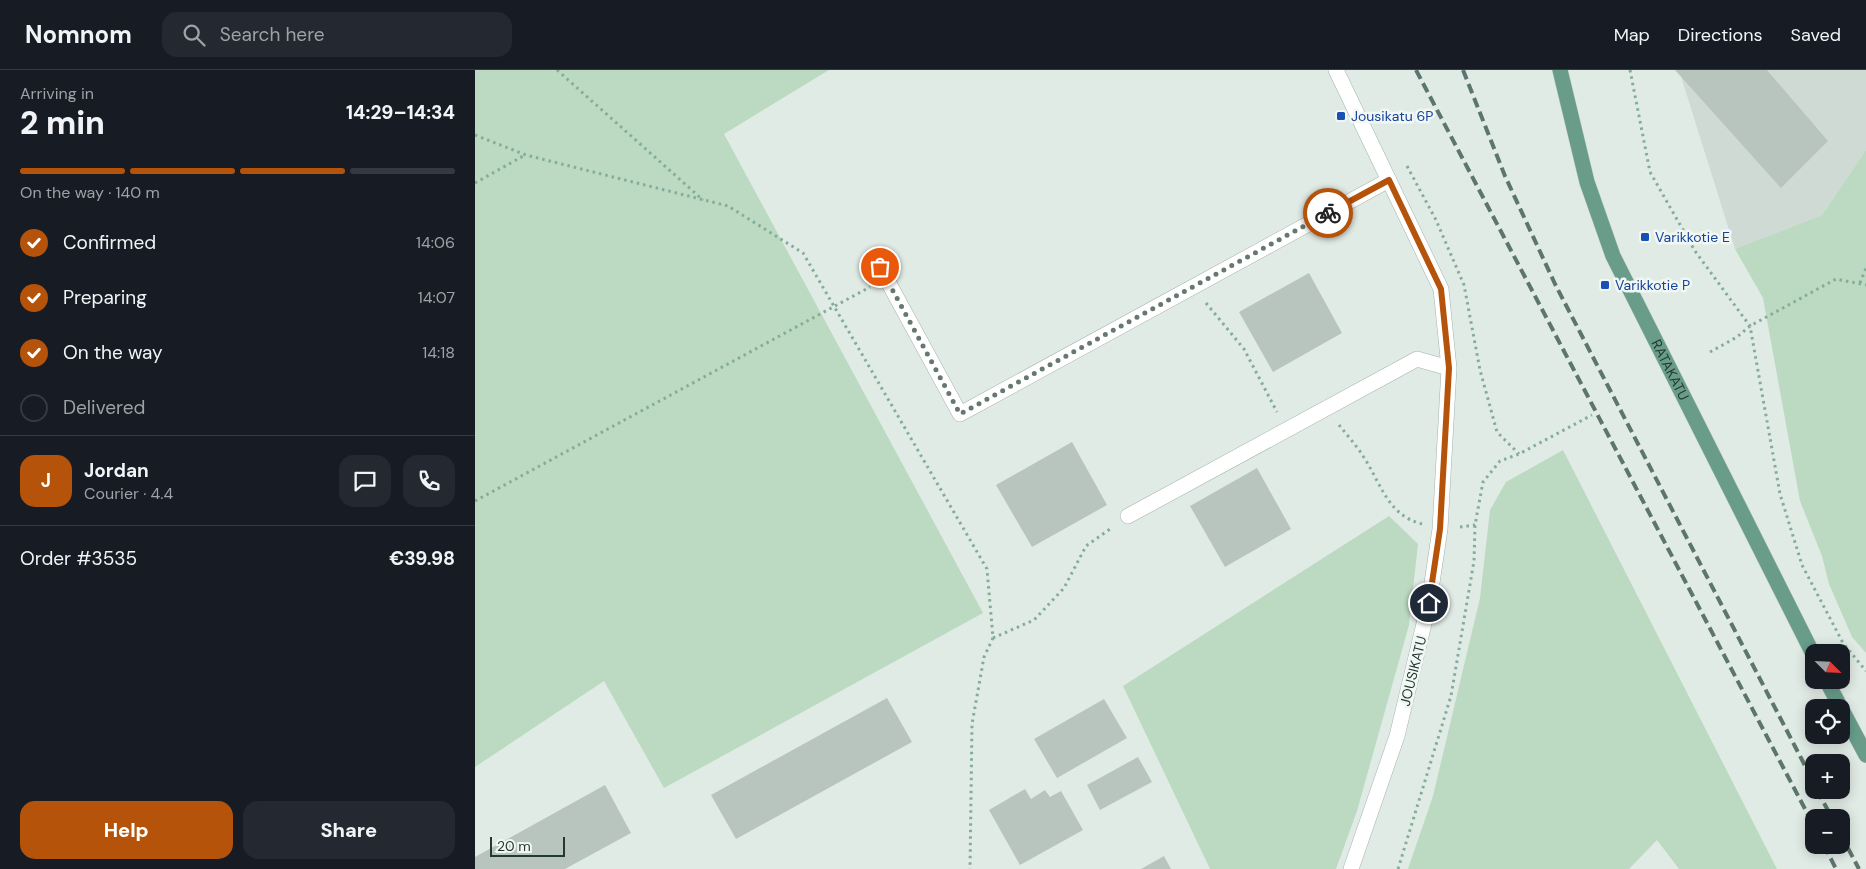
<!DOCTYPE html>
<meta charset="utf-8">
<style>
:root{--surface:#171b24;--page:#242831;--text:#f1f3f6;--muted:#9ea1a6;--line:#363941;--accent:#b45309}
body{margin:0;font-family:"DM Sans",sans-serif;background:var(--page);color:var(--text);height:100vh;display:flex;flex-direction:column;font-size:19px;white-space:nowrap}
*{box-sizing:border-box;margin:0}
p{font-size:16px;color:var(--muted)}
.icon{flex:none;width:28px;height:28px;fill:none;stroke:currentColor;stroke-width:2;stroke-linecap:round;stroke-linejoin:round}
.map{position:relative;flex:1;overflow:hidden}
.panel{display:flex;flex-direction:column;background:var(--surface);width:475px}
.panel>*{flex:none}
.needle{width:32px;rotate:114deg}
.buttons{position:absolute;left:1330px;top:574px;display:grid;gap:10px}
.buttons a{display:grid;place-items:center;width:45px;height:45px;border-radius:10px;background:var(--surface);box-shadow:0 2px 12px #0003;font-size:25px}
.scale{position:absolute;left:15px;bottom:12px;width:75px;box-sizing:border-box;padding-left:5px;border:2px solid #233a31;border-top:0;font-size:14px;line-height:18px;white-space:nowrap;color:#233a31;-webkit-text-stroke:4px #f1f7f4;paint-order:stroke}
.pin{position:absolute;display:grid;place-items:center;width:42px;height:42px;color:#fff;margin:-21px;border:2px solid #fff;border-radius:50%;box-shadow:0 1px 5px #0007}
.courier{position:absolute;display:grid;place-items:center;width:50px;height:50px;margin:-25px;border:4px solid #b45309;border-radius:50%;background:#fff;color:#222;box-shadow:0 1px 6px #0007}
.summary em{font-style:normal;font-weight:800}
.summary div{display:flex;flex-direction:column-reverse}
.summary{display:flex;align-items:center;justify-content:space-between;height:85px;padding:0 20px}
h1{font-size:32px;font-weight:800;line-height:38px}
.bar{display:grid;grid-template-columns:repeat(4,1fr);gap:8px 5px;align-content:center;height:60px;padding:0 20px}
.bar i{height:6px;border-radius:4px;background:var(--line)}
.bar .current{background:var(--accent)}
.bar p{grid-column:span 4}
.line{display:flex;align-items:center;gap:12px;padding:0 20px;border-top:1px solid var(--line)}
.line div{flex:1}
.round{display:grid;place-items:center;flex:none;width:52px;height:52px;border-radius:15px;background:var(--page)}
ol{padding:0 20px;list-style:none}
li{display:flex;align-items:center;gap:15px;height:55px}
li p{margin-inline-start:auto}
li .icon{padding:5px;border-radius:50%;background:var(--accent);color:#fff;stroke-width:4}
li:last-child{color:var(--muted)}
li i{width:28px;height:28px;border:2px solid var(--line);border-radius:50%}
.cta{display:flex;gap:10px;margin-top:auto;padding:10px 20px}
.cta a{flex:1;height:58px;border-radius:15px;background:var(--accent);color:#fff;font-size:20px;font-weight:800;line-height:58px;text-align:center}
.cta a+a{background:var(--page);color:var(--text)}
header{display:flex;align-items:center;gap:30px;box-sizing:border-box;height:70px;padding:0 25px;background:var(--surface);border-bottom:1px solid var(--line)}
header strong{font-size:24px}
nav{display:flex;gap:28px;margin-inline-start:auto;font-size:18px}
.search{width:350px;height:45px;background:var(--page);display:flex;align-items:center;gap:12px;box-sizing:border-box;padding:0 18px;border-radius:15px;color:var(--muted);font-size:19px}
main{display:flex;flex:1;min-height:0}
.map>svg:first-child{display:block}
.built{fill:#cfdad4}
.green{fill:#bbdac1}
.building{fill:#b7c5be}
.lines{fill:none;stroke-linecap:round;stroke-linejoin:round}
.minor-casing{stroke:#a4b2ab;stroke-width:16}
.major-casing{stroke:#c1c8c5;stroke-width:16}
.path{stroke:#84ac9b;stroke-width:3;stroke-dasharray:2.5 4;stroke-linecap:butt}
.minor{stroke:#fff;stroke-width:15}
.major{stroke:#699d8a;stroke-width:15}
.rail{stroke:#5d766d;stroke-width:4;stroke-dasharray:10 5;stroke-linecap:butt}
.done{stroke:#667870;stroke-width:5;stroke-dasharray:0 9}
.route{stroke:#b45309;stroke-width:6}
.transit-dot{fill:#1a4fb4;stroke:#f1f7f4;stroke-width:2}
.labels{text-anchor:middle;stroke-width:5;stroke-linejoin:round;paint-order:stroke}
.transit-label{font-size:14px;fill:#164399;stroke:#f1f7f4;text-anchor:start}
.street-label{font-size:14px;fill:#233a31;stroke:#f1f7f4}
</style>
<header>
<strong>Nomnom</strong>
<div class="search"><svg class="icon" aria-label="search" viewBox="0 0 24 24"><circle cx="10" cy="10" r="6"/><path d="M15 15l6 6"/></svg>Search here</div>
<nav><a>Map</a><a>Directions</a><a>Saved</a></nav>
</header>
<main>
<section class="panel">
<div class="summary"><div><h1>2 min</h1><p>Arriving in</p></div><em>14:29–14:34</em></div>
<div class="bar"><i class="current"></i><i class="current"></i><i class="current"></i><i></i><p>On the way · 140 m</p></div>
<ol>
<li><svg class="icon" aria-label="check" viewBox="0 0 24 24"><path d="M5 12l5 5 9-10"/></svg>Confirmed<p>14:06</p></li>
<li><svg class="icon" aria-label="check" viewBox="0 0 24 24"><path d="M5 12l5 5 9-10"/></svg>Preparing<p>14:07</p></li>
<li><svg class="icon" aria-label="check" viewBox="0 0 24 24"><path d="M5 12l5 5 9-10"/></svg>On the way<p>14:18</p></li>
<li><i></i>Delivered</li>
</ol>
<div class="line" style="height:90px"><b class="round" style="background:var(--accent);color:#fff">J</b><div><b>Jordan</b><p>Courier · 4.4</p></div><a class="round"><svg class="icon" aria-label="chat" viewBox="0 0 24 24"><path d="M4 5h16v11H9l-5 4z"/></svg></a><a class="round"><svg class="icon" aria-label="phone" viewBox="0 0 24 24"><path d="M5 4h4l2 5-3 2q2 4 5 5l2-3 5 2v4C11 20 4 13 5 4z"/></svg></a></div>
<div class="line" style="height:65px"><div>Order #3535</div><b>€39.98</b></div>
<div class="cta"><a>Help</a><a>Share</a></div>
</section>
<div class="map">
<svg width="1391" height="799" viewBox="0 0 1391 799">
<rect width="100%" height="100%" fill="#e1ebe5"/>
<!-- built -->
<path class="built" d="M1204,0H1391V80L1347,145L1260,179Z"/>
<!-- green -->
<path class="green" d="M0,0H354L249,64L508,543L189,718L129,611L0,697Z
M1391,80V583L1377,567L1354,514L1347,486L1325,431L1288,228L1260,179L1347,145Z
M1088,380L1302,799H1204L1182,770L1154,799H933L958,726L1005,528L1015,440L1031,412Z
M914,446L943,474L934,555L882,741L861,799H735L648,616Z"/>
<!-- building -->
<path class="building" d="M1200,0H1292L1353,71L1306,118Z
M834,203L867,263L798,302L764,242Z
M597,372L632,435L557,477L521,415Z
M782,398L816,459L750,497L715,436Z
M412,628L437,672L261,769L236,725Z
M629,629L652,668L582,708L559,669Z
M663,687L677,712L625,740L612,715Z
M130,715L156,763L90,799H0V787Z
M550,719L556,729L570,720L575,727L586,721L608,760L545,795L514,740Z
M689,786L696,799H666Z"/>
<g class="lines">
<!-- minor casing -->
<g class="minor-casing">
<path id="minor" d="M861,0L966,219L974,298L965,459L954,533L922,666L876,799
M405,197L485,344L914,110
M653,446L942,289L974,298"/>
</g>
<!-- major casing -->
<g class="major-casing">
<g id="major">
<path id="s1" d="M1085,0L1112,112L1138,186L1339,586"/>
<path d="M1351,610L1366,638"/>
<path d="M1366,638L1391,685"/>
</g>
</g>
<!-- path -->
<path class="path" d="M82,0L228,130
M1155,0L1175,102L1220,181L1275,256L1305,424L1327,495L1368,573L1391,601
M0,65L51,85L253,136L328,183L512,499L518,568L509,587L497,654L495,799
M932,96L961,150L989,215L1005,300L1022,362L1044,384
M0,113L50,85
M1385,213L1391,198
M731,233L769,279L802,342
M1235,282L1262,267L1275,256L1361,209L1391,215
M864,355C872,365 881,375 888,386C906,413 912,445 947,454
M0,431L395,217
M985,457L1000,455
M518,568L559,550L589,518L611,476L638,457
M923,799L976,626L999,491L1000,455L1008,412L1025,391L1044,384L1117,345"/>
<!-- minor -->
<use href="#minor" class="minor"/>
<!-- major -->
<use href="#major" class="major"/>
<!-- rail -->
<path class="rail" d="M941,0L1339,756
M988,0L1030,106L1080,214L1339,713
M1342,720L1357,748
M1366,765L1384,799
M1349,775L1361,799"/>
</g>
<g class="lines">
<!-- done -->
<path class="done" d="M405,197L485,344L853,143"/>
<!-- route -->
<path class="route" d="M853,143L914,110L966,219L974,298L965,459L954,533"/>
</g>
<!-- markers -->
<g class="transit-dot">
<rect x="861" y="41" width="10" height="10" rx="2.5"/>
<rect x="1165" y="162" width="10" height="10" rx="2.5"/>
<rect x="1125" y="210" width="10" height="10" rx="2.5"/>
</g>
<g class="labels">
<!-- transit labels -->
<g class="transit-label">
<text x="876" y="51">Jousikatu 6P</text>
<text x="1180" y="172">Varikkotie E</text>
<text x="1140" y="220">Varikkotie P</text>
</g>
<!-- street labels -->
<g class="street-label">
<text dy="5" stroke="none"><textPath href="#s1" startOffset="321">RATAKATU</textPath></text>
<text transform="translate(938 601) rotate(-76)" y="5">JOUSIKATU</text>
</g>
</g>
</svg>
<div class="buttons">
<a><svg class="needle" viewBox="-14 -14 28 28"><path d="M0-13l5 13h-10z" fill="#e53935"/><path d="M0 13l5-13h-10z" fill="#9ea1a6"/></svg></a>
<a><svg class="icon" aria-label="locate" viewBox="0 0 24 24"><circle cx="12" cy="12" r="6"/><path d="M12 2v4M12 18v4M2 12h4M18 12h4"/></svg></a>
<a>+</a>
<a>−</a>
</div>
<div class="scale">20 m</div>
<div class="pin" style="left:405px;top:197px;background:#ea580c"><svg class="icon" aria-label="bag" viewBox="0 0 24 24"><path d="M5 8h14l-1 12H6zM9 8a3 3 0 0 1 6 0"/></svg></div>
<div class="pin" style="left:954px;top:533px;background:#1f2937"><svg class="icon" aria-label="home" viewBox="0 0 24 24"><path d="M3 11l9-7 9 7M6 9v11h12V9"/></svg></div>
<div class="courier" style="left:853px;top:143px"><svg class="icon" aria-label="bike" viewBox="0 0 24 24"><circle cx="6" cy="16" r="4"/><circle cx="18" cy="16" r="4"/><path d="M6 16l4-8h5l3 8M10 8l3 8H6M13 5h3"/></svg></div>
</div>
</main>
